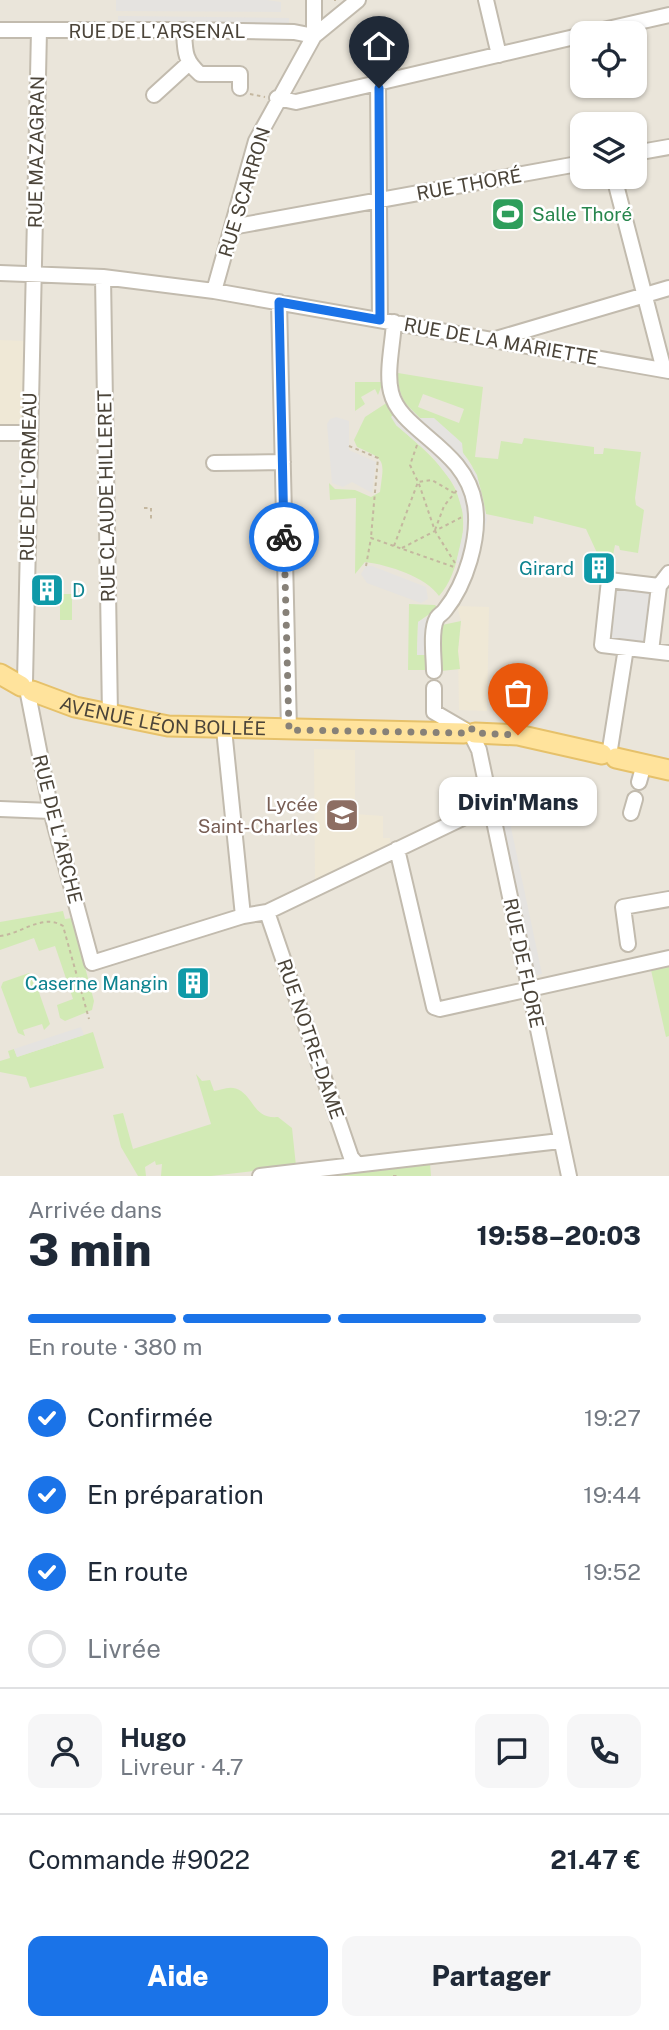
<!DOCTYPE html>
<html lang="fr">
<meta charset="utf-8">
<style>
:root{--surface:#fff;--page:#f6f6f7;--text:#1f2937;--muted:#747a83;--line:#e0e1e3;--accent:#1a73e8}
body{margin:0;font-family:"Public Sans",sans-serif;background:var(--page);color:var(--text);height:100vh;display:flex;flex-direction:column;font-size:26px;white-space:nowrap}
*{box-sizing:border-box;margin:0}
p{font-size:23px;color:var(--muted)}
.icon{flex:none;width:38px;height:38px;fill:none;stroke:currentColor;stroke-width:2;stroke-linecap:round;stroke-linejoin:round}
.map{position:relative;height:1176px;overflow:hidden}
.drawer{display:flex;flex-direction:column;background:var(--surface);flex:1}
.drawer>*{flex:none}
.buttons{position:absolute;left:570px;top:21px;display:grid;gap:14px}
.buttons a{display:grid;place-items:center;width:77px;height:77px;border-radius:14px;background:var(--surface);box-shadow:0 2px 5px #0004;font-size:35px}
.pin{position:absolute;display:grid;place-items:center;width:60px;height:60px;color:#fff;margin:-72px -30px;border-radius:50% 50% 50% 0;rotate:-45deg;box-shadow:0 0 7px #0007}
.pin .icon{rotate:45deg}
.courier{position:absolute;display:grid;place-items:center;width:70px;height:70px;margin:-35px;border:5px solid #1a73e8;border-radius:50%;background:#fff;color:#222;box-shadow:0 2px 9px #0007}
.bubble{position:absolute;height:49px;border-radius:14px;background:var(--surface);box-shadow:0 2px 5px #0004;font-size:23px;font-weight:800;line-height:49px;text-align:center}
.headline em{font-style:normal;font-weight:800}
.headline div{display:flex;flex-direction:column-reverse}
.headline{display:flex;align-items:center;justify-content:space-between;height:119px;padding:0 28px}
h1{font-size:46px;font-weight:800;line-height:52px}
.bar{display:grid;grid-template-columns:repeat(4,1fr);gap:10px 7px;align-content:center;height:84px;padding:0 28px}
.bar i{height:9px;border-radius:5px;background:var(--line)}
.bar .on{background:var(--accent)}
.bar p{grid-column:span 4}
.line{display:flex;align-items:center;gap:18px;padding:0 28px;border-top:2px solid var(--line)}
.line div{flex:1}
.round{display:grid;place-items:center;flex:none;width:74px;height:74px;border-radius:14px;background:var(--page)}
ol{padding:0 28px;list-style:none}
li{display:flex;align-items:center;gap:21px;height:77px}
li p{margin-inline-start:auto}
li .icon{padding:7px;border-radius:50%;background:var(--accent);color:#fff;stroke-width:4}
li:last-child{color:var(--muted)}
li i{width:38px;height:38px;border:4px solid var(--line);border-radius:50%}
.primary-button{display:flex;gap:14px;margin-top:auto;padding:14px 28px}
.primary-button a{flex:1;height:80px;border-radius:14px;background:var(--accent);color:#fff;font-size:28px;font-weight:800;line-height:80px;text-align:center}
.primary-button a+a{background:var(--page);color:var(--text)}
.map>svg:first-child{display:block}
.residential{fill:#eae5da;fill-rule:evenodd}
.education{fill:#efe8d6}
.green{fill:#d2eab5;fill-rule:evenodd}
.parking{fill:#e5e3e0}
.lines{fill:none;stroke-linecap:round;stroke-linejoin:round}
.minor-casing{stroke:#c2bbae;stroke-width:18}
.major-casing{stroke:#e6c16a;stroke-width:23}
.path{stroke:#c4b79f;stroke-width:2;stroke-dasharray:3.5 3.5;stroke-linecap:butt}
.minor{stroke:#fff;stroke-width:14}
.major{stroke:#ffe39c;stroke-width:19}
.done{stroke:#878178;stroke-width:7;stroke-dasharray:0 12.6}
.route{stroke:#1a73e8;stroke-width:9}
.labels{text-anchor:middle;stroke-width:5;stroke-linejoin:round;paint-order:stroke}
.street-label{font-size:19px;fill:#4b4439;stroke:#fff}
.leisure-label{font-size:19px;fill:#27864d;stroke:#fff;text-anchor:start}
.culture-label{font-size:19px;fill:#0d838f;stroke:#fff;text-anchor:end}
.education-label{font-size:19px;fill:#785e54;stroke:#fff;text-anchor:end}
</style>
<div class="map">
<svg width="669" height="1176" viewBox="0 0 669 1176">
<rect width="100%" height="100%" fill="#f6f3ec"/>
<!-- residential -->
<path class="residential" d="M0,0H669V1176H0ZM583,33H635V86H583ZM583,124H635V177H583Z"/>
<!-- education -->
<path class="education" d="M0,340L24,341L22,428L0,427Z
M457,606L489,607L487,711L459,710L458,650L461,621Z
M314,749L355,750V814L383,816V838H390V846L315,881Z"/>
<!-- green -->
<path class="green" d="M398,373L483,387L475,457L498,459L501,441L522,444L524,438L594,447V454H603L604,448L641,452L635,498L636,505L644,510L638,553L620,550L619,546L615,545L611,565L604,568L586,529L534,516L533,524L486,514C482,493 478,470 463,453C438,425 396,417 398,373ZM423,394L464,409L459,423L418,407Z
M355,382H383L378,395L375,389L361,397L365,404L355,411Z
M388,402L395,413L396,425C439,462 476,491 459,552C455,568 450,584 439,596C426,577 389,565 365,562L355,574L356,498L330,500L329,483L335,489L355,490L371,497L380,492C384,460 387,460 357,447L354,440L365,417Z
M60,594H72V620H60Z
M409,604L435,605L438,608L418,622L417,655H426L427,670H408Z
M461,621L458,651L460,669L441,671L442,625Z
M63,911L65,919L72,918L94,1001L92,1010L65,1021L60,1018L57,1005L73,999L55,946L39,951L34,938L0,950V922Z
M669,966V1036L666,1037L651,970Z
M29,973L33,975L50,1024L44,1030L42,1024L23,1030L25,1036L18,1033L1,987L3,982Z
M93,1032L104,1068L30,1088L26,1077L0,1072V1061L10,1058L8,1051L14,1049L17,1057Z
M196,1074L202,1081L210,1080L214,1091C222,1090 231,1084 241,1091C255,1101 255,1119 278,1117L292,1128L296,1166L211,1176H161L162,1164L156,1165L155,1161L145,1167L146,1176H138L121,1147L113,1115L123,1113L133,1149L211,1124Z
M430,1163L431,1176H279Z"/>
<!-- parking -->
<path class="parking" d="M116,0H266L281,2V12L116,11Z
M118,16L289,18V26L118,24Z
M407,405L420,418H434L462,443L463,453L477,475L487,519L476,569L471,568L480,501L410,415L404,407Z
M395,413L435,450L465,493L470,529L461,564L456,563L464,528L463,513L455,486L431,455L396,425L391,417Z
M336,417L349,421V450L376,462L372,493L352,482L343,487L332,483L327,424L330,419Z
M366,566H372L426,587L428,599L421,603L367,583L361,574Z
M615,585L653,590L646,643L608,638Z
M427,617L426,655H417L418,622Z
M510,823L542,974L534,976L501,824Z
M81,1027L84,1035L17,1057L14,1049Z"/>
<g class="lines">
<!-- minor casing -->
<g class="minor-casing">
<path id="minor" d="M486,0L499,55
M0,30H184L294,32L314,36
M184,30C185,51 184,60 200,74H240V88
M590,33L669,15
M314,36V0
M378,83L380,320
M154,95L188,64
M277,98L296,102L583,35
M635,153L669,147
M614,177L664,370
M232,227L583,163
M0,273L103,277L214,291L669,371
M103,277L110,715
M214,291L256,141L314,36L358,0
M279,302L289,730
M394,322C393,343 386,372 391,392C400,432 466,447 475,505C480,538 466,584 445,610C443,613 439,615 437,618C430,630 434,657 434,671
M496,339L669,288
M0,433H29
M214,463L283,462
M659,586L609,580L602,645L669,653
M659,586L669,573
M651,651L659,586
M25,682L39,30
M434,688V712L465,730
M28,694L51,811L92,963L243,916L267,912L490,805
M224,729L243,916
M473,738L479,750L569,1176
M610,749L626,648
M639,782L644,764
M0,809L51,811
M631,813L635,799
M397,849L434,1007L440,1009L669,958
M267,912L351,1157L357,1164
M628,944L623,907L669,899
M260,1176L560,1141"/>
</g>
<!-- major casing -->
<g class="major-casing">
<g id="major">
<path d="M0,674L21,686"/>
<path id="s1" d="M32,691L75,707L168,726L464,733"/>
<path d="M475,733L518,735L602,754"/>
<path d="M616,758L669,770"/>
</g>
</g>
<!-- path -->
<path class="path" d="M335,1V0
M250,94L265,97
M417,445L410,465L419,484L435,531L455,563
M349,446L378,458L371,537
M144,508H151V521
M435,530L444,506L457,490
M394,546L418,482L432,480L454,493
M402,548L462,517
M366,566L371,538L454,567
M0,936C21,934 43,913 63,926L89,1019
M393,1176H399"/>
<!-- minor -->
<use href="#minor" class="minor"/>
<!-- major -->
<use href="#major" class="major"/>
</g>
<g class="lines">
<!-- done -->
<path class="done" d="M284,537L289,730L464,733L471,728L475,733L518,735"/>
<!-- route -->
<path class="route" d="M284,537L279,302L380,320L379,88"/>
</g>
<!-- icons -->
<defs>
<g id="stadium-square" transform="scale(1.75)"><rect x="-9" y="-9" width="18" height="18" rx="4" fill="#2e9e5b" stroke="#fff"/><path d="M0-5a6.5 5 0 1 0 0 10a6.5 5 0 1 0 0-10ZM-3.5-1.8h7v3.6h-7Z" fill="#fff"/></g>
<g id="building-square" transform="scale(1.75)"><rect x="-9" y="-9" width="18" height="18" rx="4" fill="#0f9aa8" stroke="#fff"/><path d="M-4-6H4V6H1V3H-1V6H-4ZM-2.5-4.3h1.7v1.8h-1.7ZM.8-4.3h1.7v1.8H.8ZM-2.5-1h1.7V.8h-1.7ZM.8-1h1.7V.8H.8Z" fill="#fff"/></g>
<g id="school-square" transform="scale(1.75)"><rect x="-9" y="-9" width="18" height="18" rx="4" fill="#8d6e63" stroke="#fff"/><path d="M0-5L7-2L0 1L-7-2ZM-4 1L0 2.5L4 1V4Q0 6-4 4Z" fill="#fff"/></g>
</defs>
<g fill-rule="evenodd">
<use href="#stadium-square" x="508" y="214"/>
<use href="#building-square" x="599" y="568"/>
<use href="#building-square" x="47" y="590"/>
<use href="#school-square" x="342" y="815"/>
<use href="#building-square" x="193" y="983"/>
</g>
<g class="labels">
<!-- street labels -->
<g class="street-label">
<text x="157" y="38">RUE DE L'ARSENAL</text>
<text transform="translate(36 152) rotate(-89)" y="7">RUE MAZAGRAN</text>
<text transform="translate(469 184) rotate(-10)" y="7">RUE THORÉ</text>
<text transform="translate(244 192) rotate(-73)" y="7">RUE SCARRON</text>
<text transform="translate(501 341) rotate(10)" y="7">RUE DE LA MARIETTE</text>
<text transform="translate(28 477) rotate(-89)" y="7">RUE DE L'ORMEAU</text>
<text transform="translate(106 496) rotate(-91)" y="7">RUE CLAUDE HILLERET</text>
<text dy="7" stroke="none"><textPath href="#s1" startOffset="135">AVENUE LÉON BOLLÉE</textPath></text>
<text transform="translate(58 829) rotate(76)" y="7">RUE DE L'ARCHE</text>
<text transform="translate(524 963) rotate(78)" y="7">RUE DE FLORE</text>
<text transform="translate(311 1039) rotate(71)" y="7">RUE NOTRE-DAME</text>
</g>
<!-- leisure labels -->
<g class="leisure-label">
<text x="532" y="221">Salle Thoré</text>
</g>
<!-- culture labels -->
<g class="culture-label">
<text x="574" y="575">Girard</text>
<text x="72" y="597" text-anchor="start">D</text>
<text x="168" y="990">Caserne Mangin</text>
</g>
<!-- education labels -->
<g class="education-label">
<text x="318" y="811">Lycée<tspan x="318" dy="22">Saint-Charles</tspan></text>
</g>
</g>
</svg>
<div class="buttons">
<a><svg class="icon" aria-label="locate" viewBox="0 0 24 24"><circle cx="12" cy="12" r="6"/><path d="M12 2v4M12 18v4M2 12h4M18 12h4"/></svg></a>
<a><svg class="icon" aria-label="layers" viewBox="0 0 24 24"><path d="M12 4l9 5-9 5-9-5zM3 14l9 5 9-5"/></svg></a>
</div>
<div class="pin" style="left:518px;top:735px;background:#ea580c"><svg class="icon" aria-label="bag" viewBox="0 0 24 24"><path d="M5 8h14l-1 12H6zM9 8a3 3 0 0 1 6 0"/></svg></div>
<div class="pin" style="left:379px;top:88px;background:#1f2937"><svg class="icon" aria-label="home" viewBox="0 0 24 24"><path d="M3 11l9-7 9 7M6 9v11h12V9"/></svg></div>
<div class="courier" style="left:284px;top:537px"><svg class="icon" aria-label="bike" viewBox="0 0 24 24"><circle cx="6" cy="16" r="4"/><circle cx="18" cy="16" r="4"/><path d="M6 16l4-8h5l3 8M10 8l3 8H6M13 5h3"/></svg></div>
<div class="bubble" style="left:439px;top:777px;width:158px">Divin'Mans</div>
</div>
<section class="drawer">
<div class="headline"><div><h1>3 min</h1><p>Arrivée dans</p></div><em>19:58–20:03</em></div>
<div class="bar"><i class="on"></i><i class="on"></i><i class="on"></i><i></i><p>En route · 380 m</p></div>
<ol>
<li><svg class="icon" aria-label="check" viewBox="0 0 24 24"><path d="M5 12l5 5 9-10"/></svg>Confirmée<p>19:27</p></li>
<li><svg class="icon" aria-label="check" viewBox="0 0 24 24"><path d="M5 12l5 5 9-10"/></svg>En préparation<p>19:44</p></li>
<li><svg class="icon" aria-label="check" viewBox="0 0 24 24"><path d="M5 12l5 5 9-10"/></svg>En route<p>19:52</p></li>
<li><i></i>Livrée</li>
</ol>
<div class="line" style="height:126px"><a class="round"><svg class="icon" aria-label="person" viewBox="0 0 24 24"><circle cx="12" cy="8" r="4"/><path d="M4 21q1-7 8-7t8 7"/></svg></a><div><b>Hugo</b><p>Livreur · 4.7</p></div><a class="round"><svg class="icon" aria-label="chat" viewBox="0 0 24 24"><path d="M4 5h16v11H9l-5 4z"/></svg></a><a class="round"><svg class="icon" aria-label="phone" viewBox="0 0 24 24"><path d="M5 4h4l2 5-3 2q2 4 5 5l2-3 5 2v4C11 20 4 13 5 4z"/></svg></a></div>
<div class="line" style="height:91px"><div>Commande #9022</div><b>21.47 €</b></div>
<div class="primary-button"><a>Aide</a><a>Partager</a></div>
</section>
